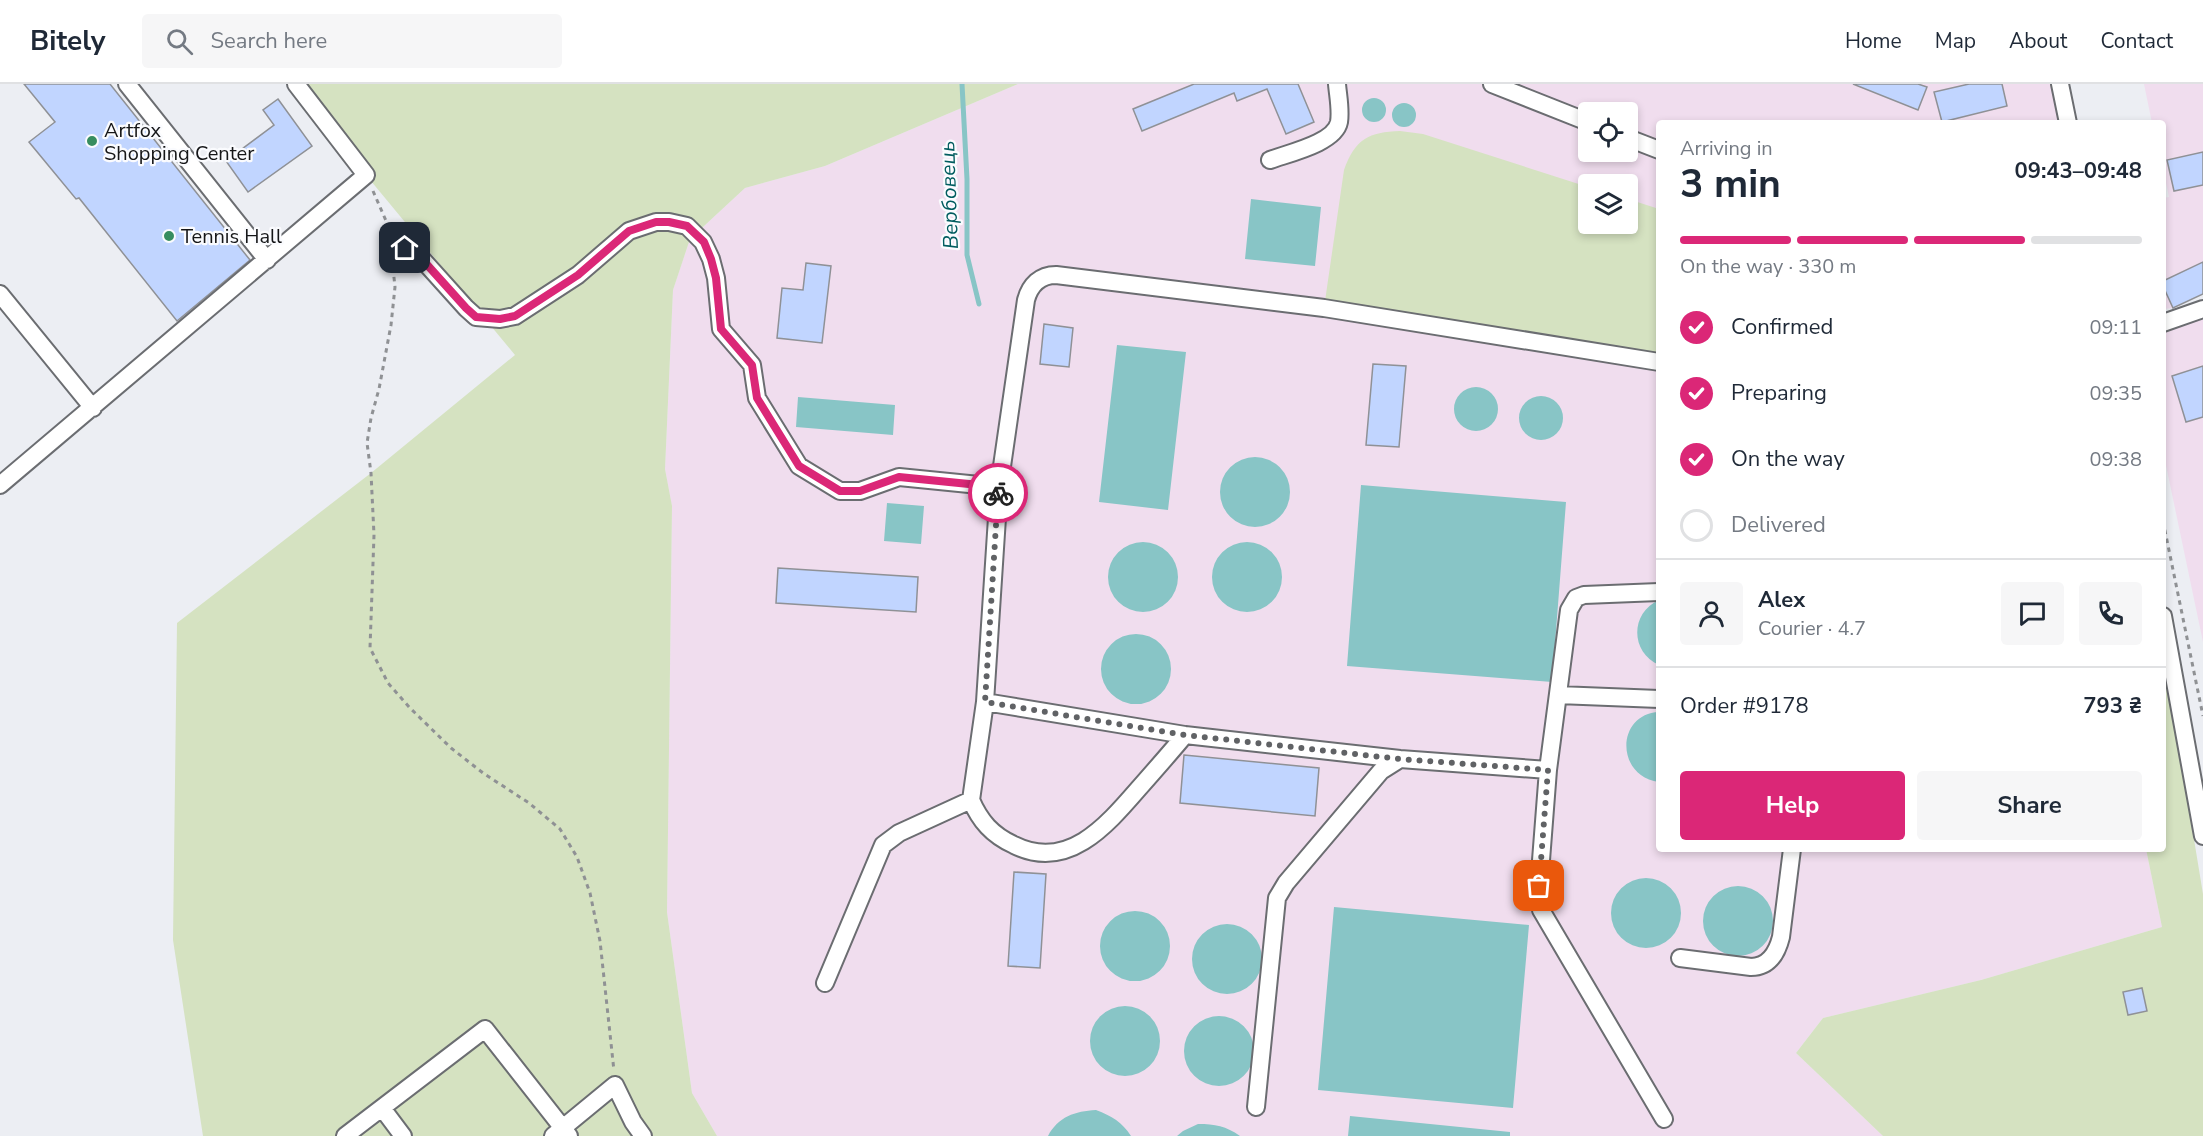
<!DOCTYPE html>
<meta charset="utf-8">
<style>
:root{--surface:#fff;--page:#f6f6f7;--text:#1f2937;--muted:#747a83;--line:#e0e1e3;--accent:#db2777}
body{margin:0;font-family:"Nunito Sans",sans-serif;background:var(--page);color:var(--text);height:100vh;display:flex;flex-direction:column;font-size:22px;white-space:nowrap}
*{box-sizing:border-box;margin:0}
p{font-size:20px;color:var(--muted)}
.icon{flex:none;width:33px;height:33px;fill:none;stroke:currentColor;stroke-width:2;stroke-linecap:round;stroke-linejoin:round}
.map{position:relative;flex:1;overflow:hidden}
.sheet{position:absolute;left:1656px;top:36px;width:510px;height:732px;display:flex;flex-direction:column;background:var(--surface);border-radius:6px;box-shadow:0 3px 9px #0003}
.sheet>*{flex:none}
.fabs{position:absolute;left:1578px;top:18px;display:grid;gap:12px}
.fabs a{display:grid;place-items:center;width:60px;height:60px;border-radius:6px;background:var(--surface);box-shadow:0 3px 9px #0003;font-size:30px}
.pin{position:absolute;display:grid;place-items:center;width:51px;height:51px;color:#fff;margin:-26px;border-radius:12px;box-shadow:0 3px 9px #0006}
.courier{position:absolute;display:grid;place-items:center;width:60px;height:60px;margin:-30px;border:4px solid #db2777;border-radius:50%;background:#fff;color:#222;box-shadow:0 2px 8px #0007}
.head em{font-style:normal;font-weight:700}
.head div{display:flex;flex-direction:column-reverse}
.head{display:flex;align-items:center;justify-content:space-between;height:102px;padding:0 24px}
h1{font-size:39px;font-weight:700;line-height:45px}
.bar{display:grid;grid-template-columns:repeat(4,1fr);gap:9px 6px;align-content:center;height:72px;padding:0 24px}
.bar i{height:8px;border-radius:4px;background:var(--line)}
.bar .current{background:var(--accent)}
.bar p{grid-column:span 4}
.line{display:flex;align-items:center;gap:15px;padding:0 24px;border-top:2px solid var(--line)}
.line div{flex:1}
.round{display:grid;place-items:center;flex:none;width:63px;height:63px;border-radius:6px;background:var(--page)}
ol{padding:0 24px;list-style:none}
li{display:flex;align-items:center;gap:18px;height:66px}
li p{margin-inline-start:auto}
li .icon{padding:6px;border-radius:50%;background:var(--accent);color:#fff;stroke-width:4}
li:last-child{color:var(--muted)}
li i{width:33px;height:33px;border:3px solid var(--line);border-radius:50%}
.action{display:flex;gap:12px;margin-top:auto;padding:12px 24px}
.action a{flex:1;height:69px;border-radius:6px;background:var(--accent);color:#fff;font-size:24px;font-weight:700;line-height:69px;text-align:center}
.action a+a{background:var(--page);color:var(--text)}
header{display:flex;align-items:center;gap:36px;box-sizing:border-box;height:84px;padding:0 30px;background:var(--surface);border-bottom:2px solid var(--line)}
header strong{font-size:28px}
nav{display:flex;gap:33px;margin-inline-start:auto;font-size:21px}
.search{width:420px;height:54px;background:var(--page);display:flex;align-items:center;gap:15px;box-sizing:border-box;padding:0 21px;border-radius:6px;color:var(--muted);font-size:22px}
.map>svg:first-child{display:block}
.industrial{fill:#f0ddee;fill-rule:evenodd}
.green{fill:#d5e2c1}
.water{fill:#88c5c6}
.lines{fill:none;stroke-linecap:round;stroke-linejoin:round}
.stream{stroke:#88c5c6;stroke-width:5}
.building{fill:#c1d5ff;stroke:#8f9196;stroke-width:1.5}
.minor-casing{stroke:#6b6d71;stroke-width:20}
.path{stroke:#8f9194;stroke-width:3;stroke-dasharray:4.5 4.5;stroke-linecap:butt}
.minor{stroke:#fff;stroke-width:16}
.done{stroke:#606265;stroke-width:6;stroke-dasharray:0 10.8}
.route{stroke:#db2777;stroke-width:8}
.poi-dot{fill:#378d60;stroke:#fafbfe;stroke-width:2}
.labels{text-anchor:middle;stroke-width:4.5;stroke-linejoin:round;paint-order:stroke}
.poi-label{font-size:20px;fill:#151618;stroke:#fafbfe;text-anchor:start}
.water-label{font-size:21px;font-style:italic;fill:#005c5f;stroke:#fafbfe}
</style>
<header>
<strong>Bitely</strong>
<div class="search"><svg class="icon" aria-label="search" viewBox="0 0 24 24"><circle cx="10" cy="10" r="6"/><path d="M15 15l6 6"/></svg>Search here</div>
<nav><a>Home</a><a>Map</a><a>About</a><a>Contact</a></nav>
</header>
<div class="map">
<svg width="2203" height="1052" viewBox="0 0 2203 1052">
<rect width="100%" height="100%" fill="#eceef3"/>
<!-- industrial -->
<path class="industrial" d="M1018,0H2060L2068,39H1659V765H2146L2162,843L1981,896L1823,934L1796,969L1883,1052H717L692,1009L667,828L672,423L665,385L673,206L690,155L745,104L825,82ZM1588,28H1628V68H1588ZM1588,100H1628V140H1588Z
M2144,0H2203V210L2173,224L2163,225V114L2169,113L2163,85V39H2152Z
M2203,233V558L2163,367V247Z"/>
<!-- green -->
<path class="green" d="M296,0H1018L825,82L745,104L690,155L673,206L665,385L672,422L667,828L692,1009L717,1052H203L173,856L177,539L371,389L515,271L366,91Z
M1400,47L1423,50L1588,103V140H1628V115L1659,125V278L1324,224L1344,86C1355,55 1369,48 1400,47Z
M2163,567L2203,810V1052H1883L1796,969L1823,934L1981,896L2162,843L2146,765H2163Z"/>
<!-- water -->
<path class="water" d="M1362 26a12 12 0 1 1 24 0a12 12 0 1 1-24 0Z
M1392 31a12 12 0 1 1 24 0a12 12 0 1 1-24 0Z
M1251,115L1321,123L1315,182L1245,175Z
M1117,261L1186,268L1168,426L1099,418Z
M1454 325a22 22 0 1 1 44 0a22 22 0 1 1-44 0Z
M1519 334a22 22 0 1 1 44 0a22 22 0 1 1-44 0Z
M798,313L895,321L893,351L796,343Z
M1220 408a35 35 0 1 1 70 0a35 35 0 1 1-70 0Z
M1361,401L1566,418L1552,598L1347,582Z
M887,419L924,422L921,460L884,457Z
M1212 493a35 35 0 1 1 70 0a35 35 0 1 1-70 0Z
M1108 493a35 35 0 1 1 70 0a35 35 0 1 1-70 0Z
M1659,516V581C1630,568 1630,529 1659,516Z
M1101 585a35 35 0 1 1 70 0a35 35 0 1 1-70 0Z
M1659,628V698C1615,692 1616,630 1659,628Z
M1611 829a35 35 0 1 1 70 0a35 35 0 1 1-70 0Z
M1703 837a35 35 0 1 1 70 0a35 35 0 1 1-70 0Z
M1334,823L1529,841L1513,1024L1318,1006Z
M1100 862a35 35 0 1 1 70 0a35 35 0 1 1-70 0Z
M1192 875a35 35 0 1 1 70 0a35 35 0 1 1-70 0Z
M1090 957a35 35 0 1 1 70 0a35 35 0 1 1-70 0Z
M1184 967a35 35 0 1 1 70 0a35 35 0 1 1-70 0Z
M1096,1026C1112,1032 1122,1038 1131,1052H1048C1058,1033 1075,1027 1096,1026Z
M1350,1032L1510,1048V1052H1348Z
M1198,1040C1215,1040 1226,1042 1240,1052H1177L1183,1047Z"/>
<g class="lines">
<!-- stream -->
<path class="stream" d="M962,0L967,95V171L979,220"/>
</g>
<!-- building -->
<path class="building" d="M24,0H110L250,176L177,237L79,114L76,115L29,58L55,38Z
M1194,0H1298L1314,38L1286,50L1267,5L1237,17L1234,9L1142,47L1133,25Z
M1853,0H1918L1927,3L1918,26Z
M1969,0H2002L2007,22L1942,38L1934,8Z
M278,15L312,62L248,108L226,77L274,41L263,26Z
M2203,68V101L2174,107L2167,76Z
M2203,178V210L2173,224L2163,202V197Z
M806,179L831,182L822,259L777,254L782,204L803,206Z
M1044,240L1073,244L1069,283L1040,280Z
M1373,280L1406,282L1399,363L1366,361Z
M2203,282V333L2186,338L2172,292Z
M778,484L918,493L916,528L776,519Z
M1184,671L1319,684L1315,732L1180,719Z
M1014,788L1046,790L1040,884L1008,882Z
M2142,904L2147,927L2128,931L2123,908Z"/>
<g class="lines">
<!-- minor casing -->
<g class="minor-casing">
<path id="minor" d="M127,0L267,176
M1492,0L1588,38
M2060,0L2068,39
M1628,54L1659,66
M1270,76C1289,69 1335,59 1339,38C1341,26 1338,12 1337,0
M389,153L421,174L466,224L476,233L500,235L515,232L578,191L629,147L656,138H669L687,142L703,158L711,175L716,194L721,245L752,281L757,314L799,382L840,407H860L899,393L999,403
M0,210L93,324
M2163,239L2203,225
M0,401L366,91L296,0
M2163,532L2203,752
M1558,611L1659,615
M985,618L1185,651L1400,675L1548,686L1569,526L1576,514L1584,511L1659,508
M1548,686L1539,802L1541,826L1664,1035
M971,716C980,737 992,751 1014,761C1068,788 1107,741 1140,703C1155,686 1170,669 1185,651
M1680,874L1751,883C1769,883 1777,869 1781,853L1792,765
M825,899L883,761L899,749L971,716L985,618L999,403L1026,216C1030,201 1040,191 1056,191L1324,224L1659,278
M1256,1023L1277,814L1286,799L1381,687L1400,675
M382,1024L403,1052
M345,1052L485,945L569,1052
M553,1052L615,1001L633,1038L643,1052"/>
</g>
<!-- path -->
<path class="path" d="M373,107L387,139
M392,175L395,203L391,241L379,305L371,334L367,359L371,389L374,451L370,564L388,599L410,624L451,664L483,689L529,719L560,745L577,773L590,809L600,857L614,987
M2163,437L2203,632"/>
<!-- minor -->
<use href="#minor" class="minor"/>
</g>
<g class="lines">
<!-- done -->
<path class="done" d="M998,409L985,618L1185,651L1400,675L1548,686L1539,802"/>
<!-- route -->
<path class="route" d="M405,164L421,174L466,224L476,233L500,235L515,232L578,191L629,147L656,138H669L687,142L704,158L711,175L716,194L721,245L752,281L757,314L799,382L840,407H860L899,393L999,403L998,409"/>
</g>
<!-- markers -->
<g class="poi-dot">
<circle cx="92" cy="57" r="6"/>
<circle cx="169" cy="152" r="6"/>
</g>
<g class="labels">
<!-- poi labels -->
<g class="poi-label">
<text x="104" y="53">Artfox<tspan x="104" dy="23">Shopping Center</tspan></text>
<text x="181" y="159">Tennis Hall</text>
</g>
<!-- water labels -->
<g class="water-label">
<text transform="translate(949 111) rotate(-92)" y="7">Вербовець</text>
</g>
</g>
</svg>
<div class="fabs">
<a><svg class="icon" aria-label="locate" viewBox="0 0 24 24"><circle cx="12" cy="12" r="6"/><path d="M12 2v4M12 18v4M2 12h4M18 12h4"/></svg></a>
<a><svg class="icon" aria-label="layers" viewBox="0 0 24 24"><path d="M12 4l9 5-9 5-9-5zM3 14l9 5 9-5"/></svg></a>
</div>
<div class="pin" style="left:1539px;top:802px;background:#ea580c"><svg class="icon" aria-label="bag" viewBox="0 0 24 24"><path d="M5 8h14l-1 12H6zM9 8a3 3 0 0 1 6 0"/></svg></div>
<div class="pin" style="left:405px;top:164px;background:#1f2937"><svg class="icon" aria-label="home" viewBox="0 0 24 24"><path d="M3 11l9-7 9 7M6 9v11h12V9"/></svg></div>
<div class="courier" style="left:998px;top:409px"><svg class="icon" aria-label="bike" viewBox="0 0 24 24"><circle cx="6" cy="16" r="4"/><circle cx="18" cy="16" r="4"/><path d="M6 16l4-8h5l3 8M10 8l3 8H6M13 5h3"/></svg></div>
<section class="sheet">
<div class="head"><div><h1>3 min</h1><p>Arriving in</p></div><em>09:43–09:48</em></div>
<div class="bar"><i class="current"></i><i class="current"></i><i class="current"></i><i></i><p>On the way · 330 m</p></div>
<ol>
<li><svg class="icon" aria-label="check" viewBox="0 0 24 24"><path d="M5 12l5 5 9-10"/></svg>Confirmed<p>09:11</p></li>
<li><svg class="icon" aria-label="check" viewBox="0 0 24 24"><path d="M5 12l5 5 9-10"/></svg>Preparing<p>09:35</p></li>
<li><svg class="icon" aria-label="check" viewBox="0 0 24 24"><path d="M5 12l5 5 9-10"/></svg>On the way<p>09:38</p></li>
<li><i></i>Delivered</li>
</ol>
<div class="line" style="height:108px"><a class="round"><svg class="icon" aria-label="person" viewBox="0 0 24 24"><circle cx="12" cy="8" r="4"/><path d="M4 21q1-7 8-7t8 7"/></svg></a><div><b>Alex</b><p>Courier · 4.7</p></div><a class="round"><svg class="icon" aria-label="chat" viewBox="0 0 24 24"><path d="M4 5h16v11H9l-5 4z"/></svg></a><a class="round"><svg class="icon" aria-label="phone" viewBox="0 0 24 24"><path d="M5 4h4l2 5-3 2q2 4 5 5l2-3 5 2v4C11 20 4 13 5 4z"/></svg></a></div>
<div class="line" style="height:78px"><div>Order #9178</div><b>793 ₴</b></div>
<div class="action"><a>Help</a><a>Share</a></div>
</section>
</div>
